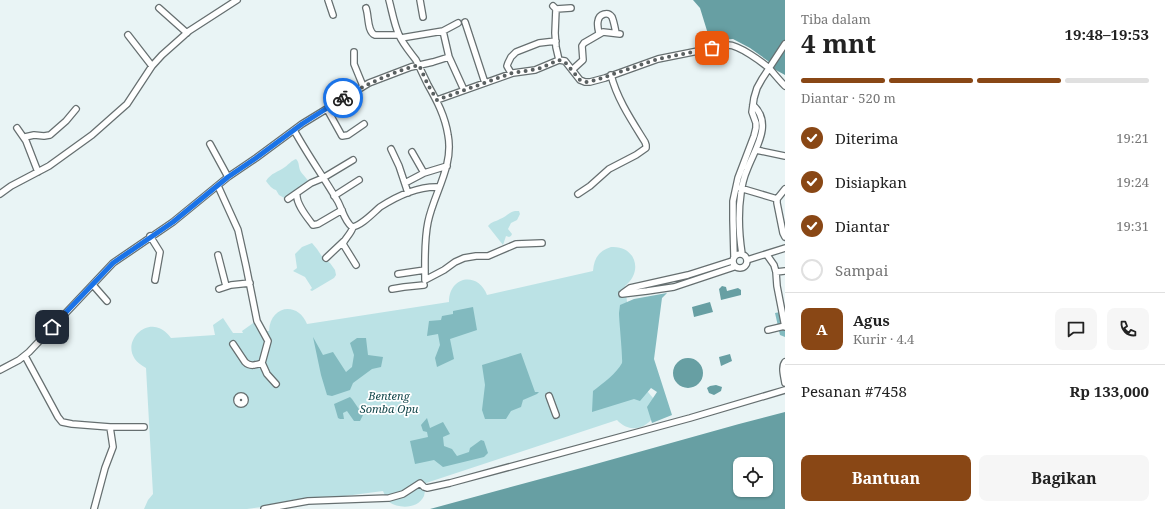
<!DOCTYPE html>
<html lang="id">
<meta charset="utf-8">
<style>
:root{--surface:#fff;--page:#f6f6f6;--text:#222;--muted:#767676;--line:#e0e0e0;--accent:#894715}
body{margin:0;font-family:"Noto Serif",serif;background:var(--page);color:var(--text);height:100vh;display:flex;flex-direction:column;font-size:15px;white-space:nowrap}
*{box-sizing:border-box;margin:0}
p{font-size:13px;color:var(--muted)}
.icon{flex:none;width:22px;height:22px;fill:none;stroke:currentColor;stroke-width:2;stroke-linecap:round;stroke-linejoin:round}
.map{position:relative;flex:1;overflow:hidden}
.drawer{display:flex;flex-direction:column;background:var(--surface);width:380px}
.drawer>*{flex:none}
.controls{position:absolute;left:733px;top:457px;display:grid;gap:8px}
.controls a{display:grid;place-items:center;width:40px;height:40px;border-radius:8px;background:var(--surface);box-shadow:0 1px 3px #0004;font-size:20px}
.pin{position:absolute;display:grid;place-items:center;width:34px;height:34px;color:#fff;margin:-17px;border-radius:8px;box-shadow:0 2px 6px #0006}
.courier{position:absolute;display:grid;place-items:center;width:40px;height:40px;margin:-20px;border:3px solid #1a73e8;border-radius:50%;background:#fff;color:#222;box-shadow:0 1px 5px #0007}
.summary em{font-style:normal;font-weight:700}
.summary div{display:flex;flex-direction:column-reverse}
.summary{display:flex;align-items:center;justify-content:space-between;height:68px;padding:0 16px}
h1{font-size:26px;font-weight:700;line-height:30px}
.bar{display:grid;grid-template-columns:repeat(4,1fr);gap:6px 4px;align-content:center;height:48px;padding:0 16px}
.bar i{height:5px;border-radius:3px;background:var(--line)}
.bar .selected{background:var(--accent)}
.bar p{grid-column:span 4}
.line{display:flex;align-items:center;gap:10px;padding:0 16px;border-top:1px solid var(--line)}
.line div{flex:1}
.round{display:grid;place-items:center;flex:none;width:42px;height:42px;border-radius:8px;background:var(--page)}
ol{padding:0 16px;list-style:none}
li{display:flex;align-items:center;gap:12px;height:44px}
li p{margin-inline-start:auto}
li .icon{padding:4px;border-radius:50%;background:var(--accent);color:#fff;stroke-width:4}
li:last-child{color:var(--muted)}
li i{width:22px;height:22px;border:2px solid var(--line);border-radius:50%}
.primary-button{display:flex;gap:8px;margin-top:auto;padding:8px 16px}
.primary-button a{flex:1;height:46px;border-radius:8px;background:var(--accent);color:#fff;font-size:16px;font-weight:700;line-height:46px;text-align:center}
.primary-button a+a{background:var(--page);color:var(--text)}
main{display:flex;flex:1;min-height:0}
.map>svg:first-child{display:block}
.green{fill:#bbe2e5}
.forest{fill:#82babf}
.water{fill:#679fa3;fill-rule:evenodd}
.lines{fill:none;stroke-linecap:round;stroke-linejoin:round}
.minor-casing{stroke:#666f70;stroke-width:8}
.minor{stroke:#fff;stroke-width:5.5}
.done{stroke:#5a6061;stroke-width:4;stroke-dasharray:0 7.2}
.route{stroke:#1a73e8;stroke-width:5}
.labels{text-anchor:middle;stroke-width:3.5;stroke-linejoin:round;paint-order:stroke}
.park-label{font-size:11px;font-style:italic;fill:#13474b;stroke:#fff}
</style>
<main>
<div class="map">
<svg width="785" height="509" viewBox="0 0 785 509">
<rect width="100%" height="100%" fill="#e9f4f5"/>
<!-- green -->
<path class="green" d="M296,159C300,163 298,167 301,172C304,176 307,178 309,183L286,199L279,195L276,190C272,189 269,185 266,181C271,173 278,172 285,167C289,164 291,161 296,159Z
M515,211H519L520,214L517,220L511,223L508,229L512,234L511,236L509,237L506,236L503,245L488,226C492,221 495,222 500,219C506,217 509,212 515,211Z
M312,243L317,249L323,258L330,263L335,270L336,275L334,278L312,291L310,290L312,288L305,277L293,271L297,268L295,254L302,247Z
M611,247C635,245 644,271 625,286L638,387L648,392L653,398L651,420C641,431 627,431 617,420L426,483C425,488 425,492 424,496C418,509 399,509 389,502C386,499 385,495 383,491L247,509H144L148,500L153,494L146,368C110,350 149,306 171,338L215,335L213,325L223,318L233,333H243L242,331L256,321L262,331H269C270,305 298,301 307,324L449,302C449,276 478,271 487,295L593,271C594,259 598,251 611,247Z"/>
<!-- forest -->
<path class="forest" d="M667,293L662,298L654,359L672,415L652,423L647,407L657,392L651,388L640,401L634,399L592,412L593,391C602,384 617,373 622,363C623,359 619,320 619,313L620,305L634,299Z
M473,307L477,330L450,339L454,359L437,367L435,358L440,345L438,334L427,336L429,321L441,320L442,316L453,314V311Z
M785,311V337L780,335L775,313Z
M313,337L323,355L333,352L346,372L352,367L354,355L350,343L357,338H366L368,355L383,357L381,367L372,369L353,383L350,390L332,396L327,395L321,375Z
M521,353L535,392H539L537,394L523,400L521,407L511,411L506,419H485L482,410L485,385L482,365Z
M350,397L352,399L363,415L360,421H354L347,411L343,413L344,419H340L338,418L334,404Z
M427,418L430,428L443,422L450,434L443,437L444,446L452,449L457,456L469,452L470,448L481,440L484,441L488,453L484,457L443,467L434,460L415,464L410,441L428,437L427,432L423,431L421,425Z"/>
<!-- water -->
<path class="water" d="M693,0H785V75L774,69L768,61L750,48L733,39L718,40L708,34L700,8Z
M722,286L726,287L727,291L738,288L741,290V295L721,300L719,289Z
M710,302L713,312L694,317L692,307Z
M730,354L732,361L721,366L719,357Z
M673 373a15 15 0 1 1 30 0a15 15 0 1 1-30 0Z
M716,385L722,387L721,391L714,395L709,393L707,388L710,386Z
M785,412V509H430L585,467L739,424ZM740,464H766V490H740Z"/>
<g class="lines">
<!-- minor casing -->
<g class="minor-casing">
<path id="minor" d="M328,0L333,15
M389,0C392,11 394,24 399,35C403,44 410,52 416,60C420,68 424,77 428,85C437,101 445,116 448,135C454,166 434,193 428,222C424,241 425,261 425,280L444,270L455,262L464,258L476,256H488L516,244L542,243
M420,0L423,17
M553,6L556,9L555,33L556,47L559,60
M159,8L187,33
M366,8C369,16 367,32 375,35H399
M556,9L571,8
M465,22L485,83
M443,31L458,23
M599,33C598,29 597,25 598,21C599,14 608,11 612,17C614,22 615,28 616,33
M128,35L152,66
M401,38L443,31L449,57L464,90
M354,52V64L363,86
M572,70L583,60L582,46L584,43L603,32L620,34
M511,73L507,66L508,63L511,57L516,52L539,43L556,41
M437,100L513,73L535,70L559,60L565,61L580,80L585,82H590L605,78L658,59L728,45C739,45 762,62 770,69C775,75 780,81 785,86
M327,109L342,136L348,135L364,124
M17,128L26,141L38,172
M294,130C307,154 323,176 337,200C342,208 344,221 352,227C361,226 373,213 380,207C397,196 419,186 439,187
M25,137L34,135L44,136L50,135L66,121L76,109
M210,144L228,177
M391,149L399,166L408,193
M756,150L785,156
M412,152L424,173
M405,183L424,173L447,166
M218,186L238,230L246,266L257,321L268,341L262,363L267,374L276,384
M740,188L777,199
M785,189L777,199V203L783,233L785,237
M297,193C295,203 307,217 313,225L318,224L342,210
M0,194L11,186L49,166L92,135L127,104L152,66L162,55L189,31L237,0
M578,194L590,186L609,169L636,155L646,148V145L645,142C632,121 617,99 611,75
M334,196L359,180
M288,199L311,183L323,178L353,160
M353,227C351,234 345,238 343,244L356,265
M150,236L160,252L155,280
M733 261a7 7 0 1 1 14 0a7 7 0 1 1-14 0Z
M742,254C739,234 738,213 741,193C742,185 744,177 747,170C754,150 774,124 753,105
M218,255L226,286
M767,255L774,265L776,272L777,286L785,327
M734,256L733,220V201L738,178L754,136L756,128V123L752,112L754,98L757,88L762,79L785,44
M326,258L344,241
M747,260L785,248
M776,272L785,271
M398,274L425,270
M93,285L107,301
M219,289L231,285L250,283
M392,289L404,287L424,285
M623,293L630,288L688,275L732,261
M622,294L647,291L674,287L734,267
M768,330L785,326
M233,344L245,362C250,367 256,365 262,363
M25,356L58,417L62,422L72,424L110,427H144
M785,362C781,367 784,376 785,383
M0,370L19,360L29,352L113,263L173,222L228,177L256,158L302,124L369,83L411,67L433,62L449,57
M237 400a4 4 0 1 1 8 0a4 4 0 1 1-8 0Z
M549,396L556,415
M94,509L105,468L113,447L110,427
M264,509L308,501L389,498L403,494L420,483L424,487L427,488L450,483L690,418L785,390"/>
</g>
<!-- minor -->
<use href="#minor" class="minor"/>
</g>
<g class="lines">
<!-- done -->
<path class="done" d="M343,98C367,84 392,72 419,65L428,85L437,100L512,73L538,69L559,60L565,62L580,80L586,82L596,80L658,59L712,48"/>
<!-- route -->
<path class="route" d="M52,327L113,263L173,222L228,177L256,158L302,124L343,98"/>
</g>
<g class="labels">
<!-- park labels -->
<g class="park-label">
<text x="389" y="400">Benteng<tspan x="389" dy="13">Somba Opu</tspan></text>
</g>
</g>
</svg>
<div class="controls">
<a><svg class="icon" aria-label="locate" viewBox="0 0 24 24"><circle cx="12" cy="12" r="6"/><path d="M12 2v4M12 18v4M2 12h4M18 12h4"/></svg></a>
</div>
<div class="pin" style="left:712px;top:48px;background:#ea580c"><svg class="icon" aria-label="bag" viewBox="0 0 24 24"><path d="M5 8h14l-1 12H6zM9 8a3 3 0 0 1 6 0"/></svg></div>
<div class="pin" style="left:52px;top:327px;background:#1f2937"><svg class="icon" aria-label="home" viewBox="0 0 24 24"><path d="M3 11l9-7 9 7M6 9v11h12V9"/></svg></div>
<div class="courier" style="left:343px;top:98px"><svg class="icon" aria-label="bike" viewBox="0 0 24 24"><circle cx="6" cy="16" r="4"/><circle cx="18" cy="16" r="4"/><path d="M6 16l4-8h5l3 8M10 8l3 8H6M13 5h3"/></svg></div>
</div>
<section class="drawer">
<div class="summary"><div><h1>4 mnt</h1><p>Tiba dalam</p></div><em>19:48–19:53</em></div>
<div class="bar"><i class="selected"></i><i class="selected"></i><i class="selected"></i><i></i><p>Diantar · 520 m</p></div>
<ol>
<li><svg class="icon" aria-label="check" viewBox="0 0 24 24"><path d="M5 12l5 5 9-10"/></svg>Diterima<p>19:21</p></li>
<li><svg class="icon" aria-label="check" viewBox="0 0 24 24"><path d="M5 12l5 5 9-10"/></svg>Disiapkan<p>19:24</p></li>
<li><svg class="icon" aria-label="check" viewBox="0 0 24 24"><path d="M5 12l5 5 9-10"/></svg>Diantar<p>19:31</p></li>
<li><i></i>Sampai</li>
</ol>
<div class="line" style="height:72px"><b class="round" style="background:var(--accent);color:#fff">A</b><div><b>Agus</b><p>Kurir · 4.4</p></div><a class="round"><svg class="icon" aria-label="chat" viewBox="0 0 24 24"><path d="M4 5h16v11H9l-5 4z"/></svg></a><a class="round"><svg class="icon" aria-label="phone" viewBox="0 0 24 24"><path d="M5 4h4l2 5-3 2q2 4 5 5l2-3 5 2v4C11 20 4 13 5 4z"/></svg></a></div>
<div class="line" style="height:52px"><div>Pesanan #7458</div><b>Rp 133,000</b></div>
<div class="primary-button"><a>Bantuan</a><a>Bagikan</a></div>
</section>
</main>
